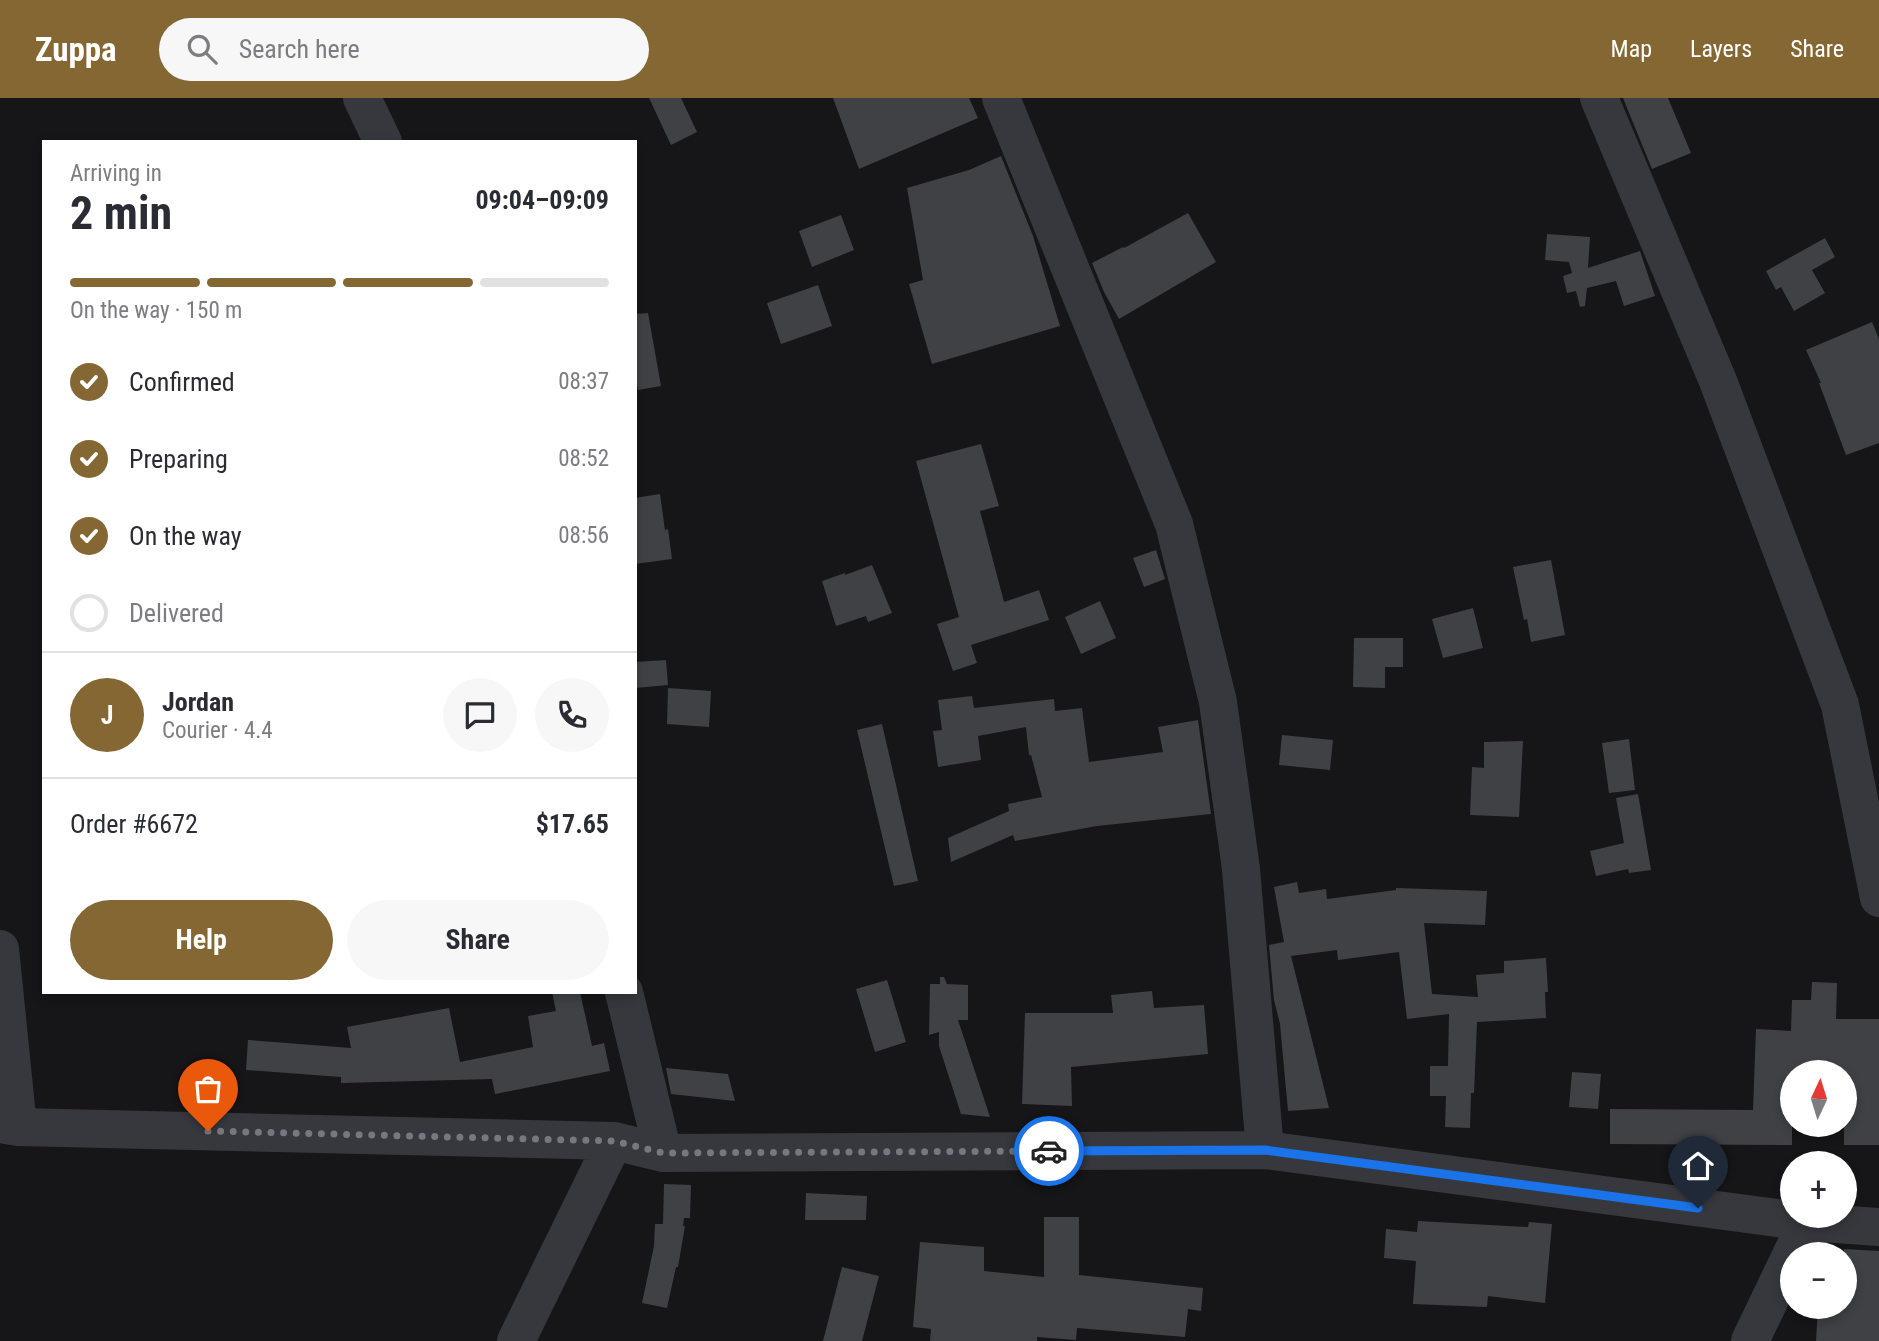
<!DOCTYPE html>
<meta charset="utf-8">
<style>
:root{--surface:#fff;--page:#f7f7f7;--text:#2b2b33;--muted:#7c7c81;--line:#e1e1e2;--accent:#856733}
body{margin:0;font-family:"Roboto Condensed",sans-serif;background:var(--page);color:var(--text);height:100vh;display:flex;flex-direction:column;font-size:26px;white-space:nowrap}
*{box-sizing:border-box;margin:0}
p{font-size:23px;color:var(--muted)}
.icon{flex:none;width:38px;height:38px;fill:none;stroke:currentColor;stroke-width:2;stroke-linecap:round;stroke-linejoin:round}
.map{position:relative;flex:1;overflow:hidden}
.panel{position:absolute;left:42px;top:42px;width:595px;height:854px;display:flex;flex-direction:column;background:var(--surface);border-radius:0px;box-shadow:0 4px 10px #0003}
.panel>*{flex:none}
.needle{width:46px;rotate:4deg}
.controls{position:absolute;left:1780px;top:962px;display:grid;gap:14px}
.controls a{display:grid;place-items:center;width:77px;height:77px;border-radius:50%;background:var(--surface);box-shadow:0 4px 10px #0003;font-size:35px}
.pin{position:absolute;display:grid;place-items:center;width:60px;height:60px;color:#fff;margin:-72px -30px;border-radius:50% 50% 50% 0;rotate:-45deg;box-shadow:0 0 7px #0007}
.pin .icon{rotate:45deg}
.courier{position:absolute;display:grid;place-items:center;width:70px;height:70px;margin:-35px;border:5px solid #1a73e8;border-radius:50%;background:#fff;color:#222;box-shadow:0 2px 9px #0007}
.head em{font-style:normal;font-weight:700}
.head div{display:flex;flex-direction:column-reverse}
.head{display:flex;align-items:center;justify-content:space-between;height:119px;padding:0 28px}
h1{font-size:46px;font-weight:700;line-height:52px}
.bar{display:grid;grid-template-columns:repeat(4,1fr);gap:10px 7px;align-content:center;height:84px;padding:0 28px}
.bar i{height:9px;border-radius:5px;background:var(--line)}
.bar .active{background:var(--accent)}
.bar p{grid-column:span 4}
.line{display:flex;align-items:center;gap:18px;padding:0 28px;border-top:2px solid var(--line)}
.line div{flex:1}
.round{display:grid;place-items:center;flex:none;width:74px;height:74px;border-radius:37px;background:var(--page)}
ol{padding:0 28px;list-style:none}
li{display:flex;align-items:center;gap:21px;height:77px}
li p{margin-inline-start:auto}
li .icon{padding:7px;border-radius:50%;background:var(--accent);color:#fff;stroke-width:4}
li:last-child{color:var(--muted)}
li i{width:38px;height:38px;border:4px solid var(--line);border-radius:50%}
.primary-button{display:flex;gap:14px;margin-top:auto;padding:14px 28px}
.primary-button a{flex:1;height:80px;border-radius:42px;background:var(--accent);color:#fff;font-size:28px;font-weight:700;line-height:80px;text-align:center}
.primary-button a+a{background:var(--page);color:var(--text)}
header{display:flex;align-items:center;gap:42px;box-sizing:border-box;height:98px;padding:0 35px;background:var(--accent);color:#fff}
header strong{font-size:33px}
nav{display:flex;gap:38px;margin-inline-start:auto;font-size:24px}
.search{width:490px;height:63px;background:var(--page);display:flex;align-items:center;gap:18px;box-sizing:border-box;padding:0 24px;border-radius:38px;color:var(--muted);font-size:26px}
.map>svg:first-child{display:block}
.building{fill:#404145}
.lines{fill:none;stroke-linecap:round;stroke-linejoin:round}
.minor{stroke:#37383d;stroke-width:38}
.done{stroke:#757880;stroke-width:7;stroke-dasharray:0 12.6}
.route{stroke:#1a73e8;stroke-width:9}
</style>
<header>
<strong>Zuppa</strong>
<div class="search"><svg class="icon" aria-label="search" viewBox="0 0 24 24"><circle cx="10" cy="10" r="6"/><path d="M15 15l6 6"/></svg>Search here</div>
<nav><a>Map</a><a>Layers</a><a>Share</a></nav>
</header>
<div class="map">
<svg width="1879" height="1243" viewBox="0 0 1879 1243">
<rect width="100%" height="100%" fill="#161618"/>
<!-- building -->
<path class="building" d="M649,0H681L697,34L671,47Z
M833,0H969L978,20L859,71Z
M1623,0H1668L1691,55L1652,71Z
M1001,58L1033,138L1060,228L932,266L909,186L923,182L907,90L969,72Z
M1188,115L1216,164L1119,221L1104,194L1092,165L1123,149L1124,150Z
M841,117L854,152L812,169L799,133Z
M1547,136L1590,139L1588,170L1640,153L1655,198L1624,208L1616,183L1587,190L1585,208L1580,209L1576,193L1567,195L1563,178L1572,175L1569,164L1545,162Z
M1825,140L1835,159L1812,172L1825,195L1794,213L1781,189L1776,192L1766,173Z
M818,187L832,228L781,246L767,205Z
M648,215L661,288L638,292L635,276V216Z
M1872,224L1879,241V345L1846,357L1819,285H1821L1806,252Z
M981,346L999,408L980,413L1004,504L1039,492L1049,522L971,547L977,565L953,573L937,526L959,519L916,363Z
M660,396L665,432L668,431L672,461L635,466V400Z
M1156,452L1165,481L1144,489L1133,460Z
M1551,462L1565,537L1531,544L1527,521L1524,522L1513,469Z
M872,467L892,515L868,524L866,518L836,528L822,483L845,475V477Z
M1100,503L1116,540L1081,556L1065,519Z
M1473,510L1483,550L1443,560L1432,521Z
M1354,540H1403V569H1385V590L1353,589Z
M666,562L668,587L635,590V564Z
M668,590L711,593L709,629L667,626Z
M972,598L974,610L1054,601L1055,613L1082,610L1089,664L1163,654L1158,629L1198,622L1211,716L1097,728L1015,743L1013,737L951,764L948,740L1009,713L1008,706L1042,699L1031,657H1029L1026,629L978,638L981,662L938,669L933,633L942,632L938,602Z
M882,626L918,783L894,788L857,632Z
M1282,637L1333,642L1330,672L1279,667Z
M1629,641L1635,692L1609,695L1602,645Z
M1523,643L1519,719L1470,717L1472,669L1484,670V644Z
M1638,696L1651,772L1629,775L1628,771L1596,778L1590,753L1624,745L1616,700Z
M1297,784L1299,795L1326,791L1327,801L1396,792V790L1487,793L1485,827L1424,825L1432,896L1478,899L1476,877L1504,875V863L1546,860L1548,894H1545L1546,920L1477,924L1474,995H1471L1470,1030L1445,1029L1446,998H1430V968H1448L1449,916L1407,921L1399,854L1338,862L1337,852L1291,858L1329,1010L1288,1013L1280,926L1274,902L1269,847L1284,844L1274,789Z
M940,879H944L947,886L968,887V922H958L990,1019L961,1016L939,948V934L929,937L930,886H940Z
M887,882L906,944L875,954L856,891Z
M1812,884L1837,885L1836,921H1879V1047H1844V975H1792V1047L1610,1046V1011L1753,1012L1756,931L1791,933L1792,902H1811Z
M1152,893L1154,910L1204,907L1208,956L1071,969L1072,1008L1022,1006L1025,915H1113L1111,897Z
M552,894H580L592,948L604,945L610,973L495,996L492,981L341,985V979L246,972L248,942L351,950L347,929L449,910L460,964L533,949L528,918L556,913Z
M666,970L728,976L735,1003L671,996Z
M1572,974L1601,976L1598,1011L1569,1009Z
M664,1086L691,1087L690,1120H684L683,1128H685L678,1169H676L667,1210L642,1205L654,1148L655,1126H663Z
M806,1095L867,1098L866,1122H805Z
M1044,1119H1079V1177L1203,1190L1201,1213L1188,1211L1185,1239L1077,1230L1076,1242L1037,1239V1243H930L931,1231L913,1229L920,1144L984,1149V1173L1044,1179Z
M1418,1123L1528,1129L1529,1124L1552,1126L1545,1205L1488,1198L1487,1209L1413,1206L1416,1163L1384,1160L1386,1131L1417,1134Z
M1844,1151L1879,1153V1243H1816L1818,1209H1844Z
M842,1169L879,1178L862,1243H823Z"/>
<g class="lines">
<!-- minor -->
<path class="minor" d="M362,0L383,44
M1001,0L1174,426L1218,604L1241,771L1265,1052
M1599,0L1718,283L1840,607L1879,800
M0,851L18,1029
M624,894L663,1055
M0,1026L18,1029L614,1043L663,1055L1265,1052L1807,1124L1879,1129
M516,1243L614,1043
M1750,1243L1807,1124"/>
</g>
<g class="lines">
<!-- done -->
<path class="done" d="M208,1033L614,1043L663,1055L1049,1053"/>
<!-- route -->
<path class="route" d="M1049,1053L1265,1052L1698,1110"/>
</g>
</svg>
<div class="controls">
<a><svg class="needle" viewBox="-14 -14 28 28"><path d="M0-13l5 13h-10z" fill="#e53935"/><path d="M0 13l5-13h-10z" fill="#7c7c81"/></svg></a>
<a>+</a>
<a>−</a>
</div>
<div class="pin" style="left:208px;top:1033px;background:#ea580c"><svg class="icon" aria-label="bag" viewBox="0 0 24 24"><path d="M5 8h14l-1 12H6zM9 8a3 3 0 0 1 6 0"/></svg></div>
<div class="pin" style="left:1698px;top:1110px;background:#1f2937"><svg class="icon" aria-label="home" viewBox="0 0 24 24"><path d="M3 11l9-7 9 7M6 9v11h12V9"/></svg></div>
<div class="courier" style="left:1049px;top:1053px"><svg class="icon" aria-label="car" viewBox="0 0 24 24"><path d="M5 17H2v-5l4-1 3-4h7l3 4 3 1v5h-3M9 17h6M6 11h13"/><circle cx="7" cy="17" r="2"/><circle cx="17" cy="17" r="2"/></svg></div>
<section class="panel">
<div class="head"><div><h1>2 min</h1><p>Arriving in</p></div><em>09:04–09:09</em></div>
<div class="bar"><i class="active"></i><i class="active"></i><i class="active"></i><i></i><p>On the way · 150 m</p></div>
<ol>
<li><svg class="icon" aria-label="check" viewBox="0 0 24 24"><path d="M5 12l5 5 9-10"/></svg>Confirmed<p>08:37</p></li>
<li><svg class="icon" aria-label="check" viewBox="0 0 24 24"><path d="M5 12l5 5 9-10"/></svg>Preparing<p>08:52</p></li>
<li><svg class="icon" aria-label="check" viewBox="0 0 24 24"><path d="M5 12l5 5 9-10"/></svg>On the way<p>08:56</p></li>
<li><i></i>Delivered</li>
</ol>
<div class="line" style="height:126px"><b class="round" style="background:var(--accent);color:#fff">J</b><div><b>Jordan</b><p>Courier · 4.4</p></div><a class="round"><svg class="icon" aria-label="chat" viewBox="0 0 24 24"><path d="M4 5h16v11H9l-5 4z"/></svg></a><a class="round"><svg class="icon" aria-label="phone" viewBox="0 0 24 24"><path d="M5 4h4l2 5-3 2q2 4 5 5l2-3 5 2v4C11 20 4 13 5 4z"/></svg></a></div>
<div class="line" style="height:91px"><div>Order #6672</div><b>$17.65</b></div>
<div class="primary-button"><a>Help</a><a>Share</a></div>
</section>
</div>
